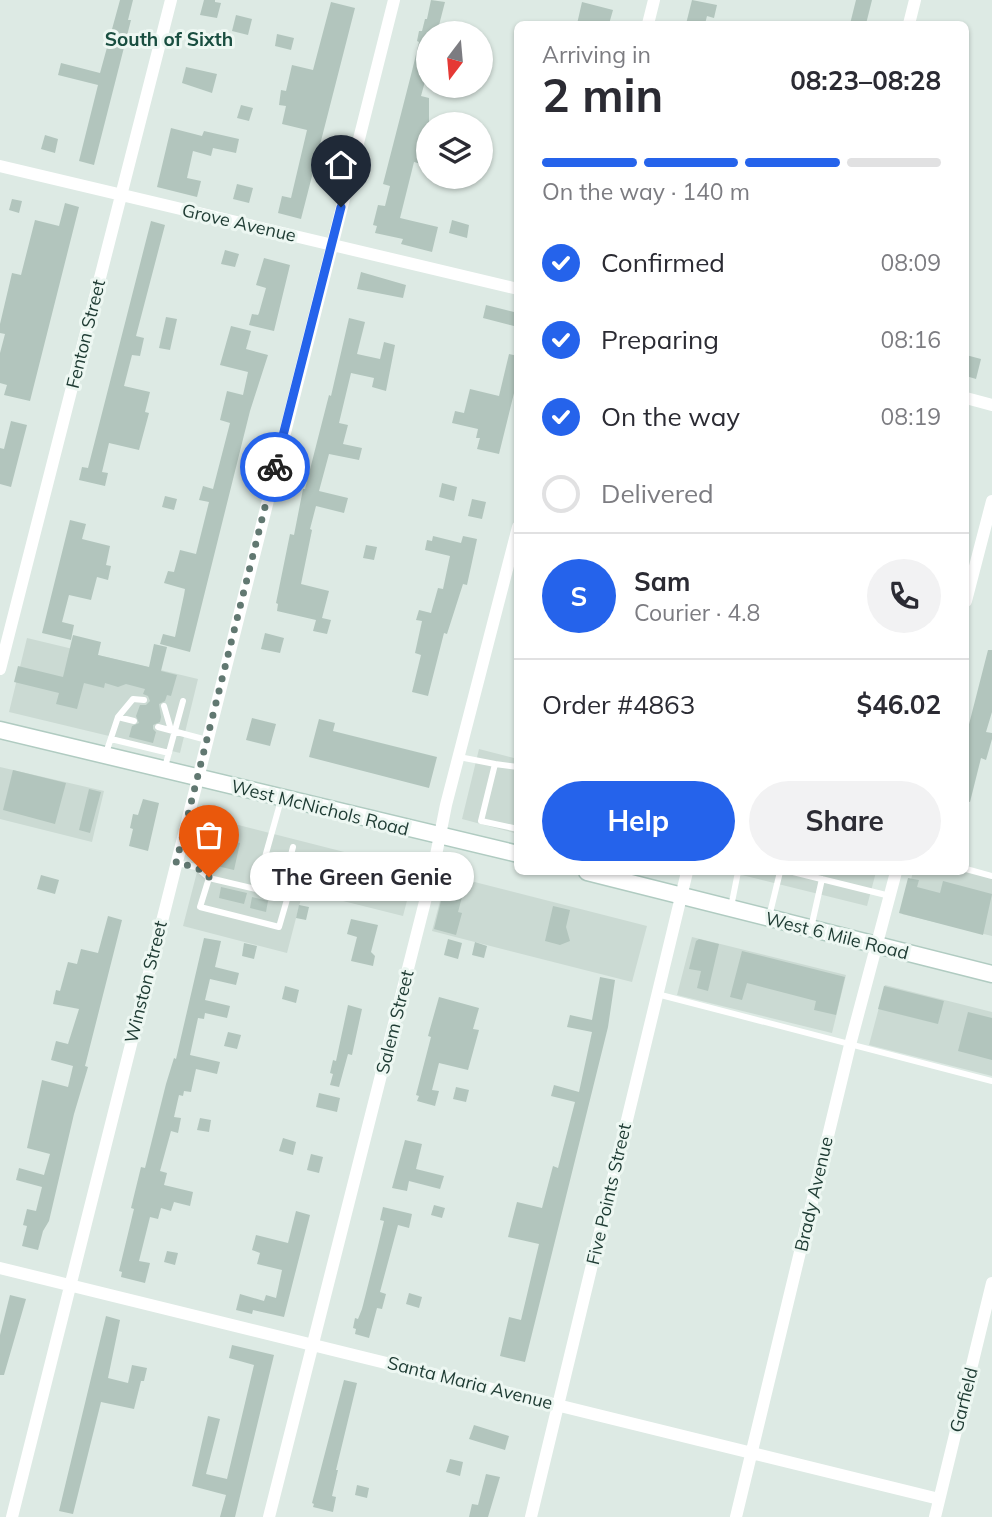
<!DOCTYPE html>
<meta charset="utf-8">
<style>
:root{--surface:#fff;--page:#f2f2f3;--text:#2b2b33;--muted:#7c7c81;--line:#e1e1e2;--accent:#2563eb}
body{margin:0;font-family:Mulish,sans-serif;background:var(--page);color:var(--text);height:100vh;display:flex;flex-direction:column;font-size:26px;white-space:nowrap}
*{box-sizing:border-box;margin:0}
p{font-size:23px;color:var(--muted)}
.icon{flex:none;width:38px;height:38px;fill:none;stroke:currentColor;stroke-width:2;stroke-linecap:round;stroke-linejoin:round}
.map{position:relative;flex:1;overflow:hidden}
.drawer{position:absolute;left:514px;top:21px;width:455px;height:854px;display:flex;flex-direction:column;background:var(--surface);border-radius:10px;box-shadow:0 2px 5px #0004}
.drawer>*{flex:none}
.needle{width:46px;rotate:196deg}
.controls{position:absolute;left:416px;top:21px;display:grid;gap:14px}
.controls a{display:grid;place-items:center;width:77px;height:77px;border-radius:50%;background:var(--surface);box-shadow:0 2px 5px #0004;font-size:35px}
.pin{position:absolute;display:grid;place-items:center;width:60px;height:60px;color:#fff;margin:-72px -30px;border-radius:50% 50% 50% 0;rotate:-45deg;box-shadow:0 0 7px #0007}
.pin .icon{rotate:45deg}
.courier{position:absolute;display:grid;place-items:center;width:70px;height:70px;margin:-35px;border:5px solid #2563eb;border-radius:50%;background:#fff;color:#222;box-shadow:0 2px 9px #0007}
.bubble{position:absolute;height:49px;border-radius:24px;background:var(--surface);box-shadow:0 2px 5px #0004;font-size:23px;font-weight:700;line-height:49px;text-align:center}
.headline em{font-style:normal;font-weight:700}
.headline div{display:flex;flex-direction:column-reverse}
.headline{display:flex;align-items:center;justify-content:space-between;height:119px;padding:0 28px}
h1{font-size:46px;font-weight:700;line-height:52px}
.bar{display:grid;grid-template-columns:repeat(4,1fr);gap:10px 7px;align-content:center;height:84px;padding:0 28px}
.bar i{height:9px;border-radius:5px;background:var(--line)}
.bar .selected{background:var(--accent)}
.bar p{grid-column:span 4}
.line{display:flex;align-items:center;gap:18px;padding:0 28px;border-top:2px solid var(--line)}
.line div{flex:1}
.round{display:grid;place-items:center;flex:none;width:74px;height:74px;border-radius:37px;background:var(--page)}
ol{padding:0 28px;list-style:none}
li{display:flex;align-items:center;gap:21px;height:77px}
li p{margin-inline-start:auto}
li .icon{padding:7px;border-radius:50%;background:var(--accent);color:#fff;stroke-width:4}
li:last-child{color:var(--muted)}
li i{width:38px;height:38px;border:4px solid var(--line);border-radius:50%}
.cta{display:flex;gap:14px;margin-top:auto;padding:14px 28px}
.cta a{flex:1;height:80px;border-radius:42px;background:var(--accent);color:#fff;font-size:28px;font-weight:700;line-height:80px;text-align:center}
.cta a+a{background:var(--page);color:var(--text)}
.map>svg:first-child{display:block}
.built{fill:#cbdad3}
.building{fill:#b2c5bd}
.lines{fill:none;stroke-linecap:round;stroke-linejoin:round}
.secondary-casing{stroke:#b0cbc1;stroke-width:19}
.lane{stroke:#fff;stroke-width:6}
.street{stroke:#fff;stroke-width:12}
.secondary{stroke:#fff;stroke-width:16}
.done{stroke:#617871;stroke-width:7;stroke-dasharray:0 12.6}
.route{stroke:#2563eb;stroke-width:9}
.labels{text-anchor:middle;stroke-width:6;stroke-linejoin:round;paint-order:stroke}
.street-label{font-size:18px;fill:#1e3b33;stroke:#edf7f2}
.neighbourhood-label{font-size:19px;font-weight:bold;fill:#194e40;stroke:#edf7f2}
</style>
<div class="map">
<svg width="992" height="1517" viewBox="0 0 992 1517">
<rect width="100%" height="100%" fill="#ddeae4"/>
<!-- built -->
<path class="built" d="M27,638L198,679L180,753L9,712Z
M479,749L518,759V834L462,819Z
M0,767L104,791L92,842L0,819Z
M211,818L415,870L403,916L303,891L287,953L183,926Z
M966,871L992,878V936L902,914L913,872Z
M730,872H876L867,906Z
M447,875L647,926L632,982L432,931Z
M692,937L846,975L832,1033L677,995Z
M885,985L992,1012V1076L869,1045Z"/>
<!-- building -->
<path class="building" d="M120,0H133L128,20H131L94,165L79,161L98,85L58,75L61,63L100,73Z
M204,0H215V2L221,3L217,18L200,15Z
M431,0L445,2L437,33H429V67L421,96L429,98V166L414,162L400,218L438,227L432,252L401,244L403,239L375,233L377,226L373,225L378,205L385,206L390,186L383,184L412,71L419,42L417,41L419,31H422L425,19H427Z
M692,0L717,5L714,18L707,16L705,24H686Z
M856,0H872L866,24H850Z
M331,2L355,8L301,219L278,213L282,196L291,198L307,130L282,124L286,106L279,105L281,90L286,91L292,65L313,70Z
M582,2L613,10L609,24H577Z
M236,15L252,19L248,35L232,31Z
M277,34L294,38L291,50L275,46Z
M186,67L217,74L212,93L182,83Z
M241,105L253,108L249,121L237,118Z
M171,128L202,136L204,131L239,139L236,153L213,148L211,156L193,151L187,178L201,181L197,197L157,187Z
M45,135L58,139L55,153L41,149Z
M237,184L253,188L249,203L233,199Z
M12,199L22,201L19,213L9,210Z
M65,203L79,207L30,401L4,395L7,385L0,383V353L5,334L0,333V324L12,273L21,275L35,220L59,226Z
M452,220L469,225L467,238L449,233Z
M151,221L165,225L136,336L144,338L140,356L132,355L124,386L150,392L145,412L149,413L139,450L109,443L102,472L108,473L105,486L79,480L82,467L88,468Z
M225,250L239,254L235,267L221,264Z
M264,258L290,265L274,331L249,325L252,314L258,315L259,313L266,288L256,285Z
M361,272L406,285L403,298L357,289Z
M486,305L518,313V327L483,318Z
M166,317L177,319L170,350L159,348Z
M349,318L365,322L357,354L380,359L384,342L395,345L386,391L372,387L374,378L351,373L339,423L348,425L343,444L362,448L359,460L329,454L319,491L348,498L344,513L316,506L310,529L312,530L301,584L329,591L322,618L331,620L327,634L313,631L316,620L277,611L278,604L276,603L290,534L294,535L303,489H305L329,395L331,396Z
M231,326L251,331L246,349L268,355L250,411L190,652L160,644L163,634L175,637L184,595L185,589L164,583L168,571L174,572L180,550L196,554L209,502L199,500L203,486L213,489L230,423L220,420L227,391L243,395L248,372L220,365Z
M509,354L518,356V377L499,454L477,449L480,438H476L478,429L452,423L455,411L464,413L470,389L499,396Z
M966,355L981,359L976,379L966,376Z
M11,421L27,425L11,487L0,484V448L4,449Z
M442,483L457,487L454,501L439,497Z
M165,496L177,499L174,510L162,507Z
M472,499L486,502L482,519L468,516Z
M70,520L86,524L82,539L110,546L106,565L111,566L108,580L97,577L91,600L69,595L62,622L74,625L71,640L42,633Z
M433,536L461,543L463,536L477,539L467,585L463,584L447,634L444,633L428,696L412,692L421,655L415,653L422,621L416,620L419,610L431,613L438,588L443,589L450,556L425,550L427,540L432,541Z
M366,545L377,547L374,560L363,558Z
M265,633L284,638L280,653L261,649Z
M73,635L101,642L98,655L149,667L154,644L167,647L161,671L177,675L171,696L167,695L165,701L159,704L161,717L160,722L153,725V729L156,732L153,743L129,737L132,726L139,723L136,716L140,705H146L150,701L148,696L143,694L145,689L126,684L118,687L105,683L104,688L84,683L77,709L56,704L59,693L14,682L18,666L63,677Z
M988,650H992V712L986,732L992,733V739L986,760L981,758L970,802L966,801V736Z
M252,718L276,724L270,746L246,740Z
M319,719L335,723L333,731L437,757L429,788L309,757Z
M13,770L66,783L55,824L3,810Z
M89,789L101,792L90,833L79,830Z
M143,799L159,803L148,851L129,846L133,829L130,828L133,814L138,815Z
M206,835L240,843L234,870L200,862Z
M375,860L401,866L393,897L367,891Z
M41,875L59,880L55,894L37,889Z
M447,877L466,882L458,912L462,913L456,935L434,929Z
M908,878L919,880L917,887L940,893L943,881L992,894L983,935L899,913Z
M221,887L247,893L244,904L219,898Z
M252,897L268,901L266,912L250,908Z
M299,905L309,907L306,920L296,918Z
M553,906L570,910L566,927L570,941L560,945L545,941Z
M108,916L122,920L85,1066L88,1067L74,1114L49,1221L43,1231L38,1250L22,1246L27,1226L23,1225L27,1209L36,1211L42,1187L16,1180L19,1168L44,1175L50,1154L27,1148L42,1080L68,1087L73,1066L51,1060L56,1041L68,1044L79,1009L53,1004L56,990L60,991L68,962L77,964L81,949L98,953Z
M351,919L378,925L371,952L375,956L373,966L351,961L357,937L347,934Z
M204,938L221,941L215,967L239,973L236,985L210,979L205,1000L230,1006L227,1018L205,1013L204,1019L198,1018L190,1055L220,1062L217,1074L196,1069L191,1092L184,1091L183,1096L179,1095L174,1117L181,1118L178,1133L171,1131L160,1171L167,1173L164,1185L193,1192L190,1206L174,1202L171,1211L161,1208L158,1219L150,1217L139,1261L150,1263L145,1283L121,1277L122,1272L119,1271L133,1213L134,1209L131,1208L141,1167L145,1168L166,1084L174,1058L176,1059Z
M448,939L462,943L458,959L444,955Z
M699,939L719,944L708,991L697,988L701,971L689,969L696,941Z
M475,942L487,946L484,958L472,955Z
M244,943L257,946L254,959L242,956Z
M742,951L845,977L836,1015L814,1010L816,1001L747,983L742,1000L730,997Z
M600,977L615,980L608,1027L525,1362L500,1356L509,1317L521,1320L539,1244L508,1237L517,1202L542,1208L553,1166L558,1168L575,1102L551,1096L554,1085L579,1092L592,1032L567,1027L570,1015L592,1020Z
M285,986L299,990L296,1003L282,999Z
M884,986L944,1001L938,1024L878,1009Z
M439,997L479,1008L473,1029L479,1030L468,1070L439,1063L432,1090L439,1091L435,1106L417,1101L419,1096L416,1095L431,1037L428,1036Z
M348,1005L362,1009L352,1055L348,1054L339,1087L330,1085L333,1074L330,1073L333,1060L336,1061Z
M968,1012L992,1018V1060L958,1051Z
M228,1032L241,1035L237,1049L224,1046Z
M456,1087L469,1090L466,1102L453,1099Z
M319,1093L340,1098L337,1112L316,1107Z
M200,1118L211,1120L209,1132L197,1130Z
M283,1138L296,1142L293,1155L279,1151Z
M405,1140L422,1144L416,1169L444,1176L440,1189L409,1181L407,1191L392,1188Z
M311,1154L323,1157L319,1173L307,1170Z
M434,1205L445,1208L442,1218L431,1215Z
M383,1207L412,1214L409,1228L398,1225L380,1292L386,1294L382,1309L377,1308L369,1338L355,1334L356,1329L353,1328L355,1318L358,1319L362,1309L377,1250L384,1221L380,1220Z
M296,1211L310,1215L284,1317L253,1310L252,1314L236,1310L240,1294L264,1301L266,1295L276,1298L282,1270L257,1264L260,1253L252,1250L256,1235L288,1243Z
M167,1251L178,1253L175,1265L164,1262Z
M409,1293L422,1297L419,1308L406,1304Z
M10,1295L26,1299L4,1375H0V1335Z
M106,1316L120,1320L108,1378L128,1383L132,1365L147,1368L144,1381H141L134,1409L101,1402L73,1514L59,1511Z
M232,1345L274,1355L235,1517H220L226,1495L192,1486L208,1416L220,1419L206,1474L227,1479L254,1365L229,1358Z
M344,1380L357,1383L336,1470H338L332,1496L336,1497L333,1512L313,1507L314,1504L312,1503Z
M474,1425L509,1436L505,1450L469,1439Z
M450,1459L463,1462L460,1476L446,1472Z
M486,1474L500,1477L488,1517H469L472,1504L478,1505Z
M357,1485L369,1488L367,1498L355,1495Z"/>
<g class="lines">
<!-- secondary casing -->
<g class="secondary-casing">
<path id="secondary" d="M0,730L518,854
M587,872L992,974"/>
</g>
<!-- lane -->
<path class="lane" d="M164,706L171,730
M118,717L133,699L144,700
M158,727L207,740
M111,739L169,753
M106,753L118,717L134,721
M459,757L495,764L481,821L518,829
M495,764L518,767
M165,767L183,701
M177,863L196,867L209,878
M966,869L992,876
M793,872L890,896
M256,889L209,878L200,907L279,927L288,896L256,889L281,800
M281,894L293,847
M731,907L738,872
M769,917L780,872
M811,928L822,879
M657,994L992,1081"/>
<!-- street -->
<path class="street" d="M648,24L654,0
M909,24L915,0
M0,166L518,289
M966,398L992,405
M966,601L992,501
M0,669L171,0
M0,1268L939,1499
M12,1517L394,0
M269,1517L433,870L446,805L518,527
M531,1517L687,872
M736,1517L850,1045L896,872
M935,1517L992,1283"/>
<!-- secondary -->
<use href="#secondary" class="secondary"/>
</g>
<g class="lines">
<!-- done -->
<path class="done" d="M209,877L196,867L176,863L275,467"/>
<!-- route -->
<path class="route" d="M275,467L341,207"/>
</g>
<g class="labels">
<!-- street labels -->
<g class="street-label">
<text transform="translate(239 223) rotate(13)" y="6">Grove Avenue</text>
<text transform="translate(86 334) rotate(-76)" y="6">Fenton Street</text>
<text transform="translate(320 808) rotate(14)" y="6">West McNichols Road</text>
<text transform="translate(837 936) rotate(14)" y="6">West 6 Mile Road</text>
<text transform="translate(146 982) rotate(-76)" y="6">Winston Street</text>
<text transform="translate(395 1022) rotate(-76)" y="6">Salem Street</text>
<text transform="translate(609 1194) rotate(-77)" y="6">Five Points Street</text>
<text transform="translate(814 1194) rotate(-77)" y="6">Brady Avenue</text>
<text transform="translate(470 1383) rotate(14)" y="6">Santa Maria Avenue</text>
<text transform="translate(964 1400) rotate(-76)" y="6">Garfield</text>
</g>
<!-- neighbourhood labels -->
<g class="neighbourhood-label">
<text x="169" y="46">South of Sixth</text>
</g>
</g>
</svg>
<div class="controls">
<a><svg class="needle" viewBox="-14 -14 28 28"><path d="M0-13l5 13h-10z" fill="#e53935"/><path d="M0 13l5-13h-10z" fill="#7c7c81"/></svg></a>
<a><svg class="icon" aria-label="layers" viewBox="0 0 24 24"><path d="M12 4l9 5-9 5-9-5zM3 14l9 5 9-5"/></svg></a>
</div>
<div class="pin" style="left:209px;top:877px;background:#ea580c"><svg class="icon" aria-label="bag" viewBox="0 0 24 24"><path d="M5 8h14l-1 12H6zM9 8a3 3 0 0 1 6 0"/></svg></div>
<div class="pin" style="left:341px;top:207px;background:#1f2937"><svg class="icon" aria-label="home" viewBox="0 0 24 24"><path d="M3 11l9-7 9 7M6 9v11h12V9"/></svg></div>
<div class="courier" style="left:275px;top:467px"><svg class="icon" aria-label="bike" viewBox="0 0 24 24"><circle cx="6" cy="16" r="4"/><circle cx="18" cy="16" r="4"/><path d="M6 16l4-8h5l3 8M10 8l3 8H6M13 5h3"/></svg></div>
<div class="bubble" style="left:250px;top:852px;width:224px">The Green Genie</div>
<section class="drawer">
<div class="headline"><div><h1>2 min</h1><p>Arriving in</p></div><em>08:23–08:28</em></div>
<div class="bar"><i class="selected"></i><i class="selected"></i><i class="selected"></i><i></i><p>On the way · 140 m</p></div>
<ol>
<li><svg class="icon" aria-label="check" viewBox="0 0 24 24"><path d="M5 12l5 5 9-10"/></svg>Confirmed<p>08:09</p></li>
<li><svg class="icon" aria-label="check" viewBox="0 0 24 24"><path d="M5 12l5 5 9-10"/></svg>Preparing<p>08:16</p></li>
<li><svg class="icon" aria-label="check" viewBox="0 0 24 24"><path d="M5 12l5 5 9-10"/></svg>On the way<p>08:19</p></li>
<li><i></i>Delivered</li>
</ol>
<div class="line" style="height:126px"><b class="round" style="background:var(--accent);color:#fff">S</b><div><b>Sam</b><p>Courier · 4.8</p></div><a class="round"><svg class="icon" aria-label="phone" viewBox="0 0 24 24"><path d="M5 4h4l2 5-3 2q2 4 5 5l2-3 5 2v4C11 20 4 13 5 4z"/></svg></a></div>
<div class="line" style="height:91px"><div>Order #4863</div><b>$46.02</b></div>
<div class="cta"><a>Help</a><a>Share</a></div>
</section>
</div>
